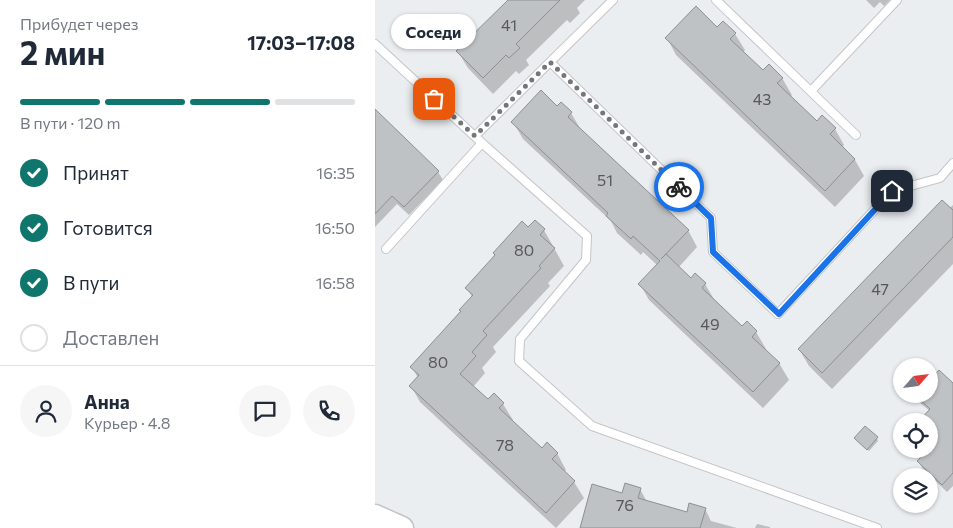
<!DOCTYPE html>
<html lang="ru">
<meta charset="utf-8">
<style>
:root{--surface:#fff;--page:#f6f6f7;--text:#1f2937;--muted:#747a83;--line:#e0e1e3;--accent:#0f766e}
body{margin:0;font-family:Commissioner,sans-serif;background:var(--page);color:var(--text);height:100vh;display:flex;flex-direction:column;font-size:19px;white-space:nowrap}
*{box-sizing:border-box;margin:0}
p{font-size:16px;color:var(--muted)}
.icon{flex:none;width:28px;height:28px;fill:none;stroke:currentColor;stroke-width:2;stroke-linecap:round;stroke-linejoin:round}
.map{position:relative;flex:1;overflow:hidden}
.side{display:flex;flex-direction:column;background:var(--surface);width:375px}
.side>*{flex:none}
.needle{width:32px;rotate:62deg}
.fabs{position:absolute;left:518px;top:358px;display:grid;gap:10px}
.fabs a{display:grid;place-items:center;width:45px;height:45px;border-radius:50%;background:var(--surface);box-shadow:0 1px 4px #0004;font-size:25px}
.pin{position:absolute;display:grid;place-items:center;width:42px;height:42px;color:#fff;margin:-21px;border-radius:10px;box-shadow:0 2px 8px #0006}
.courier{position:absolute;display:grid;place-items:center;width:50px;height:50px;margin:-25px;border:4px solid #1a73e8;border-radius:50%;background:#fff;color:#222;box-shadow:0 1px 6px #0007}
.bubble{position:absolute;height:35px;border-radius:18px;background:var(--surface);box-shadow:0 1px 4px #0004;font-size:16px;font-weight:700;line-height:35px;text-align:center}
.summary em{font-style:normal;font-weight:700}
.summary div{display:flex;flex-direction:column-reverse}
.summary{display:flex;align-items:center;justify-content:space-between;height:85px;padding:0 20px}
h1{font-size:32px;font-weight:700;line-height:38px}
.bar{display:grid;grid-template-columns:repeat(4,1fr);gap:8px 5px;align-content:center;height:60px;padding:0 20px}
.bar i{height:6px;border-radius:4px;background:var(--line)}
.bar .selected{background:var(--accent)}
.bar p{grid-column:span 4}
.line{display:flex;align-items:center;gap:12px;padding:0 20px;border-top:1px solid var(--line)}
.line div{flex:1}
.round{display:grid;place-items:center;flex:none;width:52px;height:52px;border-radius:26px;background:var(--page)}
ol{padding:0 20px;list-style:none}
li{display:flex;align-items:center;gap:15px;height:55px}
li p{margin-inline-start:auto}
li .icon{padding:5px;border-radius:50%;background:var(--accent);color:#fff;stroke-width:4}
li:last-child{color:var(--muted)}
li i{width:28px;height:28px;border:2px solid var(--line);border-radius:50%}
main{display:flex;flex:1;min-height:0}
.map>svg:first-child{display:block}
.shadow{fill:#0003}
.building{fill:#bfc2c5;stroke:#8d8f92}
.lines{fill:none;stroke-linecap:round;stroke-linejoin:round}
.lane-casing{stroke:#c3c5c8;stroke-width:10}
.secondary-casing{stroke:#c3c5c8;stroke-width:25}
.lane{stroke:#fff;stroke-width:8}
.secondary{stroke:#fff;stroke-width:22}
.done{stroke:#747677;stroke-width:5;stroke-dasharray:0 9}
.route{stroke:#1a73e8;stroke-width:6}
.labels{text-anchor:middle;stroke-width:4.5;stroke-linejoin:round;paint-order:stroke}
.number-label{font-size:16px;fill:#57585a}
</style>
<main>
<section class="side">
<div class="summary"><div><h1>2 мин</h1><p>Прибудет через</p></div><em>17:03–17:08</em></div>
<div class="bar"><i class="selected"></i><i class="selected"></i><i class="selected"></i><i></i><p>В пути · 120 m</p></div>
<ol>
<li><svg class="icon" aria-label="check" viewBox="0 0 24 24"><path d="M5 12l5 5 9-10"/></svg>Принят<p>16:35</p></li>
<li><svg class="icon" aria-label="check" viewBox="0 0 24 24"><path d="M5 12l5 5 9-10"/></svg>Готовится<p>16:50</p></li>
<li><svg class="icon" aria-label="check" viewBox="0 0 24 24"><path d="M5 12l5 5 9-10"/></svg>В пути<p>16:58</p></li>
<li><i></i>Доставлен</li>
</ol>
<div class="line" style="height:90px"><a class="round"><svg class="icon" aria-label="person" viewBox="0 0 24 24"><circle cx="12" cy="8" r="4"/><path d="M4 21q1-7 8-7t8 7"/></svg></a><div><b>Анна</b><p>Курьер · 4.8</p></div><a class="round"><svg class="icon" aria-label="chat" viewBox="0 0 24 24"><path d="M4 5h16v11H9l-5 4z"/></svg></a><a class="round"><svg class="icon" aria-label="phone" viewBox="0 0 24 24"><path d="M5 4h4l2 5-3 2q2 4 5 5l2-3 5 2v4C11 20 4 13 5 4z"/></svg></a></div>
</section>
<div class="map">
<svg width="578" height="528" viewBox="0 0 578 528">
<rect width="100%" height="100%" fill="#ebeef1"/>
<!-- shadow -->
<path class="shadow" d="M135,0H210L202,8L205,13L195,23L192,20L151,60L154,65L144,74L141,71L118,94L93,68L83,52Z
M491,0H515L509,6L505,2L499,8Z
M348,22L360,34L370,50L368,53L388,72L407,78L417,95L415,97L442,123L460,129L469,145L467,148L480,160L489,176L460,207L301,55L292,38L342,28Z
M182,108L196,113L206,130L313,230L322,247L303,268L316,280L321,275L330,284L340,301L367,328L372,323L381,332L391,349L390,350L404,363L414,380L388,408L274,300L265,284L282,265L268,252L266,255L242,233L236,221L148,139L138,122Z
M0,115L63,172L68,180L34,215L22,204L0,227Z
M578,205V264L457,389L434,366L424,349Z
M160,222L169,230L189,266L173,283L175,286L118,347L121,352L107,368L110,373L98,387L113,401L128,404L138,420L137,421L167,450L182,453L191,470L189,472L199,482L209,498L181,528L45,402L36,386L43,378L37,367L87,312L97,297L92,288Z
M564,372L578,385V486L572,492L548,469L543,461L556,448L554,446V421H545L555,411L546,404L542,395L543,394H554V383Z
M502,438L503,441L494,451L482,441Z
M265,489L272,502L312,513L330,509L336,521L362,528H208L248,495Z
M382,524L395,527V528H380Z"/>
<!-- building -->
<path class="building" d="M133,0H185L141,44L145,48L134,58L131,55L108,78L81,51Z
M321,6L342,27L348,21L361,33L355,39L388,70L394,64L408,78L402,83L442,121L447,115L461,128L455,134L480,159L450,191L290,38Z
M166,90L182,106L186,102L197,112L193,117L314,230L286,259L291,254L316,278L320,273L331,283L327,288L367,326L372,321L382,331L377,337L405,363L378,392L263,284L285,261L258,236L256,239L231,216L233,213L136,122Z
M0,109L64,171L29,207L17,196L0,214Z
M567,200L578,210V237L447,373L423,349Z
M160,220L170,229L165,235L180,248L164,266L166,268L108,331L112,335L97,352L101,356L85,374L113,399L119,393L129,403L124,408L167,448L172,442L183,453L177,459L200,481L171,513L34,386L44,375L35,367L86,311L84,310L98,295L90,288L120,255L118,253L147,221L153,227Z
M564,370L578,383V473L567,485L542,461L554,449V421H544L555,409L539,394H554V381Z
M490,426L503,437L492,450L479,438Z
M250,483L266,488L263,498L312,512L314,503L331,508L325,528H205L217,484L247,493Z"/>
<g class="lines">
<!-- lane casing -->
<g class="lane-casing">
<path id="lane" d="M341,0L481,135
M0,44L107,143L212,236L211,260L145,339L144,361L217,426L502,528
M175,62L336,218L338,252L403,314L517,191L565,178L578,163
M436,91L522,0
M100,136L238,0
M11,249L107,143"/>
</g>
<!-- secondary casing -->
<g class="secondary-casing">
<path id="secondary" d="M0,516L27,528"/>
</g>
<!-- lane -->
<use href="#lane" class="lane"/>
<!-- secondary -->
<use href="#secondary" class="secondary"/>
</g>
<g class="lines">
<!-- done -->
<path class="done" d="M59,99L100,136L175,62L304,187"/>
<!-- route -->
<path class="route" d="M304,187L336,218L338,252L404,314L517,191"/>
</g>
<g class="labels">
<!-- number labels -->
<g class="number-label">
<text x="134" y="31">41</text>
<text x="387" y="105">43</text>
<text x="230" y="186">51</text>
<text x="149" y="256">80</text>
<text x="505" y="295">47</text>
<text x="335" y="330">49</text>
<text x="63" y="368">80</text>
<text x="130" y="451">78</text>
<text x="250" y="511">76</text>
</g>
</g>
</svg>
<div class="fabs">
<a><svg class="needle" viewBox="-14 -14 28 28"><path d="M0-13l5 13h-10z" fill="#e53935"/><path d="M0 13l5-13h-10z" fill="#747a83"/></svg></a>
<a><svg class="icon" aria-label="locate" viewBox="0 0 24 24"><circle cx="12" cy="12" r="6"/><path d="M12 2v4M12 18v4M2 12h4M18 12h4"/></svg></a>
<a><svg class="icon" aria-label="layers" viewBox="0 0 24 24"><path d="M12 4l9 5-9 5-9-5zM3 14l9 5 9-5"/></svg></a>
</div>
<div class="pin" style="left:59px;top:99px;background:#ea580c"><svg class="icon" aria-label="bag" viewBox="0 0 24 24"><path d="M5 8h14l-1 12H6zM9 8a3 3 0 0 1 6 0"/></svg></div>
<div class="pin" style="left:517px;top:191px;background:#1f2937"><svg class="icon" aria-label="home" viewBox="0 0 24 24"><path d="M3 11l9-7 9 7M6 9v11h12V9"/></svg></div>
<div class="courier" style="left:304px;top:187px"><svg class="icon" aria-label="bike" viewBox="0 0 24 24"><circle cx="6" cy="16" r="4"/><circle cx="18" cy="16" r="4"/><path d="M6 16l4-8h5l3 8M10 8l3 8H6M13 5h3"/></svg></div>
<div class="bubble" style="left:16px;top:14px;width:85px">Соседи</div>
</div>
</main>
